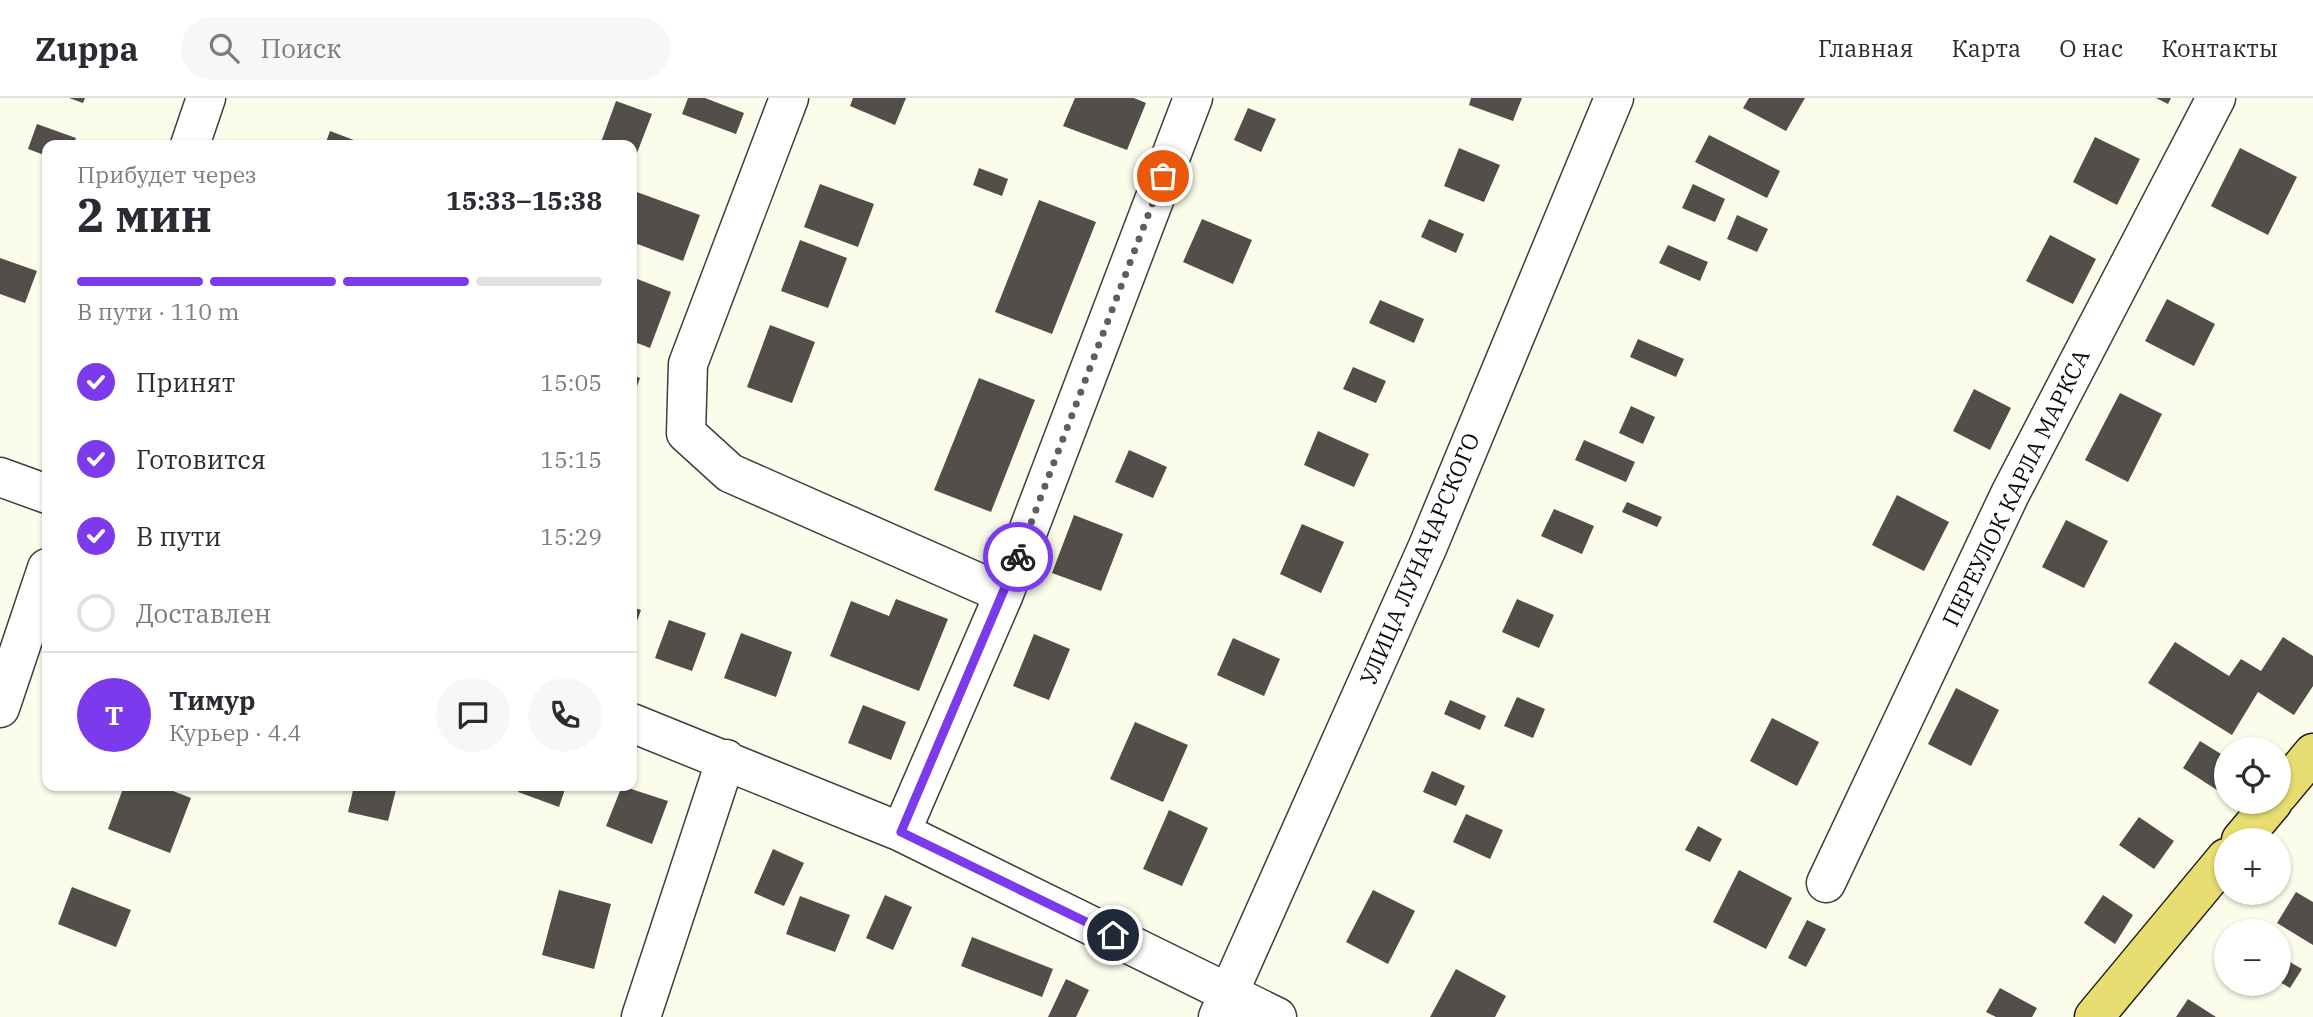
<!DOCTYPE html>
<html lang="ru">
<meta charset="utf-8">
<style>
:root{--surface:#fff;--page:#f7f7f7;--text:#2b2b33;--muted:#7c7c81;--line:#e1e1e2;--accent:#7c3aed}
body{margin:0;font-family:"IBM Plex Serif",serif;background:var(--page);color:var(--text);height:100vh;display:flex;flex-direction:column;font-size:26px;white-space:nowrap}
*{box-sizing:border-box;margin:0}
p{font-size:23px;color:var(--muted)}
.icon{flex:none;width:38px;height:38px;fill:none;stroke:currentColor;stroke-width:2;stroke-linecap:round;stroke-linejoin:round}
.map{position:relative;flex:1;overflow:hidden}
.drawer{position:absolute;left:42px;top:42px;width:595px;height:651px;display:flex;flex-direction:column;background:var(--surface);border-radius:14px;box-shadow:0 2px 5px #0004}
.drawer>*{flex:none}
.fabs{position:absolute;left:2214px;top:639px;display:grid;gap:14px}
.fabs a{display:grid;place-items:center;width:77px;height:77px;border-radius:50%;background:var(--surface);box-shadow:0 2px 5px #0004;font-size:35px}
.pin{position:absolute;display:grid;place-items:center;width:60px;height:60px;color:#fff;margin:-30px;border:4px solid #fff;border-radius:50%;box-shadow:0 2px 7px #0007}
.courier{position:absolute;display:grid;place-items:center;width:70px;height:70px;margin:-35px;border:5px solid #7c3aed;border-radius:50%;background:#fff;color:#222;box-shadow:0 2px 9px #0007}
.headline em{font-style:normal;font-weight:800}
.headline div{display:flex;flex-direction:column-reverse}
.headline{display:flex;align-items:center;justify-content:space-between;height:119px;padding:0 35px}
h1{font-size:46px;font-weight:800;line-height:52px}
.bar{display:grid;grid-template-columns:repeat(4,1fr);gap:10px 7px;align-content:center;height:84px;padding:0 35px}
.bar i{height:9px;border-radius:5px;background:var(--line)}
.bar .active{background:var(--accent)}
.bar p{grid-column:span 4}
.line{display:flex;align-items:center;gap:18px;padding:0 35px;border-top:2px solid var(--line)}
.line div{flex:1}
.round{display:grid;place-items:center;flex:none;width:74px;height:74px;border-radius:37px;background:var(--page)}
ol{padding:0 35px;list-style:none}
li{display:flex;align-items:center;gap:21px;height:77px}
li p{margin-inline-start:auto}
li .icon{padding:7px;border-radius:50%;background:var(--accent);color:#fff;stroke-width:4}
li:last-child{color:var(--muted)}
li i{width:38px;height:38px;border:4px solid var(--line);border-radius:50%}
header{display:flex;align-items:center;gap:42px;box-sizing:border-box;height:98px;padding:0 35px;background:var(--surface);border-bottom:2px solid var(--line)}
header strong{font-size:33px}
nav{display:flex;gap:38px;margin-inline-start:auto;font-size:24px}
.search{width:490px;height:63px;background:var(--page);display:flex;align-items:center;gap:18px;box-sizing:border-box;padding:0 24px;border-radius:38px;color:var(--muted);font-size:26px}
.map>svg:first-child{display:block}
.building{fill:#524e49}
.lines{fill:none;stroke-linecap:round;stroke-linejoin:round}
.minor-casing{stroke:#3e3e3e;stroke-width:41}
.major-casing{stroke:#1c1c1c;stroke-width:41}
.minor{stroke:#fff;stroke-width:38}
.major{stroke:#e7dd71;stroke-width:38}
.done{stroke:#5f5f59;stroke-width:7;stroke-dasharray:0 12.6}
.route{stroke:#7c3aed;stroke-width:9}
.labels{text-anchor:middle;stroke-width:7;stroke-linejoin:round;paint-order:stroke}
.street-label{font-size:23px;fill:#0b0b0b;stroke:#fff}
</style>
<header>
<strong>Zuppa</strong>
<div class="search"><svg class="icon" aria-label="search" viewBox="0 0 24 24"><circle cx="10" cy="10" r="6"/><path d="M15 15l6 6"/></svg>Поиск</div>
<nav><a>Главная</a><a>Карта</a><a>О нас</a><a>Контакты</a></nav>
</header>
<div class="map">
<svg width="2313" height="919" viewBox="0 0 2313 919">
<rect width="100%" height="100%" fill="#fcfceb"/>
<!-- building -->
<path class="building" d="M69,0H85L83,5Z
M688,0H705L744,15L736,36L682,16Z
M853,0H906L895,27L850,8Z
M1075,0H1134L1146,5L1127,52L1063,28Z
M1471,0H1522L1513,23L1469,7Z
M1749,0H1805L1786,33L1743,10Z
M2156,0H2171L2168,6Z
M616,3L652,16L632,68V47H600Z
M1248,10L1276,21L1261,54L1234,42Z
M37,26L76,40L73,47H47V58L28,51Z
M330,33L367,47H325Z
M1709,37L1780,73L1767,100L1695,64Z
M2095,39L2140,61L2117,107L2073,84Z
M1459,50L1500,67L1484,104L1444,88Z
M2240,50L2297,79L2268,137L2211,108Z
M979,70L1008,81L1002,98L973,87Z
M820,86L874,106L858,149L804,129Z
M1693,86L1725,101L1715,124L1682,110Z
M634,93L700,117L683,163L632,144Z
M1039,102L1096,124L1052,236L995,214Z
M1737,117L1768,131L1757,154L1727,141Z
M1202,121L1252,142L1233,186L1183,164Z
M1429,121L1464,136L1456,155L1421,139Z
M2050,137L2096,161L2073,206L2026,183Z
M800,142L847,160L828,210L781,193Z
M1668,147L1708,164L1700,183L1659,165Z
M0,160L37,173L25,205L0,196Z
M632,179L671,194L650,250L632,243Z
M2167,201L2215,226L2194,268L2145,243Z
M1380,202L1424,221L1414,245L1369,225Z
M770,227L815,244L792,305L747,289Z
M1638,241L1684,261L1676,279L1630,259Z
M1353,269L1386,283L1376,305L1343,291Z
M632,277L640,280L632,302Z
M979,280L1035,302L991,414L934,392Z
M1974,291L2011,310L1990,352L1953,333Z
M2120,295L2162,316L2128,384L2085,362Z
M1631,308L1655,319L1643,346L1619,335Z
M1318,333L1369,356L1354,389L1304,367Z
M1584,342L1635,364L1626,384L1575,362Z
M1129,352L1167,369L1153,400L1115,384Z
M1897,397L1949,424L1924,473L1872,447Z
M1627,404L1662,419L1657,429L1622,414Z
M1554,411L1594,428L1582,456L1541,438Z
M1074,417L1123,436L1101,493L1052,475Z
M2066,422L2108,443L2084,490L2042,469Z
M1302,426L1344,444L1321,495L1280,476Z
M896,501L948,521L919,593L830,558L851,503L889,518Z
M1517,501L1554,517L1539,550L1502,534Z
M632,509L641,512L632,537Z
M669,522L706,535L692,573L655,560Z
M741,535L792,554L776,599L724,580Z
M1034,536L1070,551L1049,602L1013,588Z
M2283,539L2313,558V588L2294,617L2258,594L2232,637L2148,585L2175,544L2229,578L2241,561L2261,573Z
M1233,540L1280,561L1264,598L1217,577Z
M1956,590L1999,612L1971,668L1928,646Z
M1517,599L1545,611L1533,640L1504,628Z
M1450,602L1486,618L1480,632L1444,616Z
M863,607L906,624L891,662L848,645Z
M1772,620L1819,644L1797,688L1750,663Z
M1135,624L1188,647L1163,704L1110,681Z
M2200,643L2226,659V685L2220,694L2183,670Z
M1432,673L1465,688L1456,708L1423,694Z
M124,688H160L191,700L170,755L108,731Z
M354,688H397L388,723L348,714Z
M520,688H566L559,709L518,694Z
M622,688L668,703L652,746L606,728Z
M1169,712L1208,730L1182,788L1143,771Z
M1466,716L1503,732L1490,761L1453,744Z
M2139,719L2174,743L2154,771L2119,747Z
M1698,728L1722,741L1710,764L1685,752Z
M773,751L804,765L784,808L754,795Z
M1739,772L1792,800L1766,851L1713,824Z
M72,789L131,812L116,849L58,826Z
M559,792L611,806L594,871L542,857Z
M1373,792L1415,813L1388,866L1346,844Z
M2296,794L2313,804V847L2277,825Z
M885,797L912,809L893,852L866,840Z
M2103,797L2133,817L2115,846L2084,825Z
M800,798L850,817L835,854L786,836Z
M1807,822L1826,831L1806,869L1788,860Z
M972,839L1053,871L1042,899L961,868Z
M2278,857L2302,871L2290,890L2278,883Z
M1456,871L1506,898L1495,919H1430Z
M1066,881L1089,892L1076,919H1048Z
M2000,890L2037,910L2032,919H1996L1986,914Z
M2188,901L2216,919H2176Z"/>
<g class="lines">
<!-- minor casing -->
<g class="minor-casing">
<path id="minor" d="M789,0L688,266L686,335L730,375L1004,496
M190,47L206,0
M0,379L47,396
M0,610L47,470
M632,625L901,734L1277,919
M901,734L1004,496L1193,0
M1826,785L2010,396L2216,0
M641,919L726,661
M1218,919L1428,448L1614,0"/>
</g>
<!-- major casing -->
<g class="major-casing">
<path id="major" d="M2278,697L2313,655
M2241,742L2273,704
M2094,919L2226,760"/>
</g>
<!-- minor -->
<use href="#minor" class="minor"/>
<!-- major -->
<use href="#major" class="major"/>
</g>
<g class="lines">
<!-- done -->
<path class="done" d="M1018,459L1163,78"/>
<!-- route -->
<path class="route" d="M1018,459L901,734L1113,837"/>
</g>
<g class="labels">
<!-- street labels -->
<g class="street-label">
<text transform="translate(2016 390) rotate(-64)" y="8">ПЕРЕУЛОК КАРЛА МАРКСА</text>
<text transform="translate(1420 461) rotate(-67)" y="8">УЛИЦА ЛУНАЧАРСКОГО</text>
</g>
</g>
</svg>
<div class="fabs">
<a><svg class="icon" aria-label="locate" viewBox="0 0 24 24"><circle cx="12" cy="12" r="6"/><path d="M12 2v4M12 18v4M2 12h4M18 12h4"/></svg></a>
<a>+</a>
<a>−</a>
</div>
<div class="pin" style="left:1163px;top:78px;background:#ea580c"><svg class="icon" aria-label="bag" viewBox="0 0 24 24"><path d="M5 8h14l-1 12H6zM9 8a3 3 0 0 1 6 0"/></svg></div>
<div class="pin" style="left:1113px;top:837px;background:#1f2937"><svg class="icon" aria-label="home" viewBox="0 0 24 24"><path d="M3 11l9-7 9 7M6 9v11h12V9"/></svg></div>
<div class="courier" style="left:1018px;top:459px"><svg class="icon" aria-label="bike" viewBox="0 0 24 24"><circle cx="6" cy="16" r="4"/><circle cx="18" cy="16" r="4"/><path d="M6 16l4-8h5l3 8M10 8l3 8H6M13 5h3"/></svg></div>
<section class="drawer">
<div class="headline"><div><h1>2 мин</h1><p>Прибудет через</p></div><em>15:33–15:38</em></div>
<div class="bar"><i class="active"></i><i class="active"></i><i class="active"></i><i></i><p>В пути · 110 m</p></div>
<ol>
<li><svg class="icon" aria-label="check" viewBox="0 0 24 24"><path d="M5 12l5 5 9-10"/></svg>Принят<p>15:05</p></li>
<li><svg class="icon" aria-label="check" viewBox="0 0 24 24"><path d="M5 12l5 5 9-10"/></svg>Готовится<p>15:15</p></li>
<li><svg class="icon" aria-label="check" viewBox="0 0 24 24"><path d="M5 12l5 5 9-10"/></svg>В пути<p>15:29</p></li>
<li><i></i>Доставлен</li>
</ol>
<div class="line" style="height:126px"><b class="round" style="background:var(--accent);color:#fff">Т</b><div><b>Тимур</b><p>Курьер · 4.4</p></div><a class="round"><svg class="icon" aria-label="chat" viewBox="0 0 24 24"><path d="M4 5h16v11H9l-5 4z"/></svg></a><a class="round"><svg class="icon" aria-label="phone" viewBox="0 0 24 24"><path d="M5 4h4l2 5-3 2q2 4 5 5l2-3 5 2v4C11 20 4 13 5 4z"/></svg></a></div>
</section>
</div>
